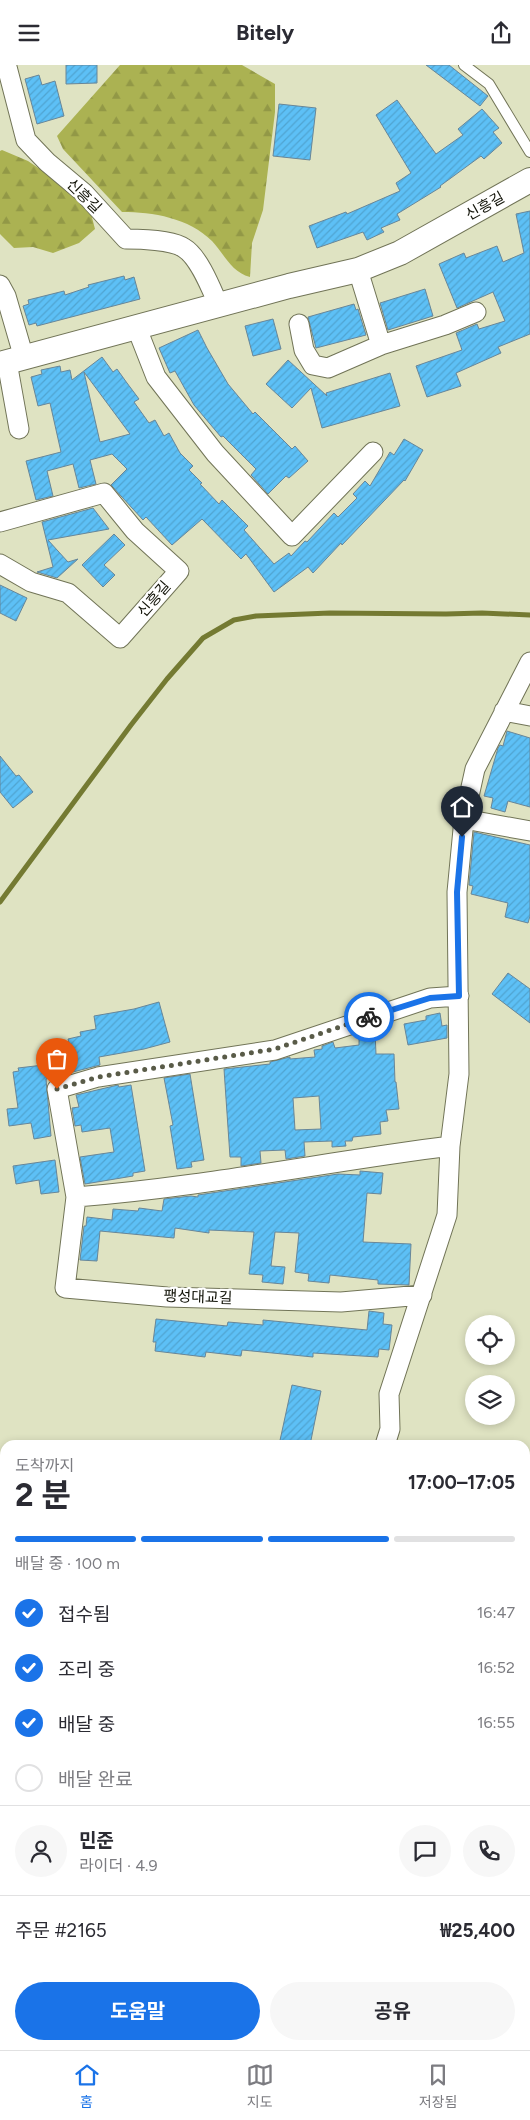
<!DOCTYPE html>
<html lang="ko">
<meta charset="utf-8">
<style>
:root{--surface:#fff;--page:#f7f7f7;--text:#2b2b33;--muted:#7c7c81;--line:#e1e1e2;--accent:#1a73e8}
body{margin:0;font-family:Figtree,"Noto Sans KR",sans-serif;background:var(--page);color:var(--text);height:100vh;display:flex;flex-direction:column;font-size:19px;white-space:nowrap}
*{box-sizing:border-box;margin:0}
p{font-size:16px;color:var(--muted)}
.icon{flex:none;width:28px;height:28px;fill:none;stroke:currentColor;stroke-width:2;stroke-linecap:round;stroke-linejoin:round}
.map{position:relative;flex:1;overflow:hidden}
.sheet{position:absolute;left:0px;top:1375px;width:530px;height:610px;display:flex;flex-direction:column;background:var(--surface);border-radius:15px 15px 0 0;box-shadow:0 2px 8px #0003}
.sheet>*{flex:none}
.fabs{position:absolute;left:465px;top:1250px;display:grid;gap:10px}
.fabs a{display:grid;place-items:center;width:50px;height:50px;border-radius:50%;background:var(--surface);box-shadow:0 2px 8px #0003;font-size:25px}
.pin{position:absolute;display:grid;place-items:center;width:42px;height:42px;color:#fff;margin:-51px -21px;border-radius:50% 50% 50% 0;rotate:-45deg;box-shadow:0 0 5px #0007}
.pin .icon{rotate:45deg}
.courier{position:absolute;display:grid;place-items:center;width:50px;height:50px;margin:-25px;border:4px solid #1a73e8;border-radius:50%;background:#fff;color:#222;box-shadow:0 1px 6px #0007}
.overview em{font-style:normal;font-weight:700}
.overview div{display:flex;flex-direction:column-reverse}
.overview{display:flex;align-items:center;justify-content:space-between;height:85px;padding:0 15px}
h1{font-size:32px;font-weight:700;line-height:38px}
.bar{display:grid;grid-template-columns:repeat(4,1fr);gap:8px 5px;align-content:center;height:60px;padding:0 15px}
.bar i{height:6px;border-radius:4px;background:var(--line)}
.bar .on{background:var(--accent)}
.bar p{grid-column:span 4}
.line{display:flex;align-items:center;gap:12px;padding:0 15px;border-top:1px solid var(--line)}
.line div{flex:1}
.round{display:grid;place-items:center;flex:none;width:52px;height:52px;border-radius:26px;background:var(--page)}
ol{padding:0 15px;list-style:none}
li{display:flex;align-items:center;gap:15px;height:55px}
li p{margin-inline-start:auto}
li .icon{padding:5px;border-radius:50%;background:var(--accent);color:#fff;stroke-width:4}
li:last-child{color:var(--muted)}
li i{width:28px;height:28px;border:2px solid var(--line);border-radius:50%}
.primary-button{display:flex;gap:10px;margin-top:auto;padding:10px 15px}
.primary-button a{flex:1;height:58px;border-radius:30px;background:var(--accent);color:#fff;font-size:20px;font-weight:700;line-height:58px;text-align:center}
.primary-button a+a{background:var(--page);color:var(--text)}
header{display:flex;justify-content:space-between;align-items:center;height:65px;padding:0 15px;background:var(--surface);font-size:22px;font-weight:700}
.menu{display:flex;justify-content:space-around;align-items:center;height:70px;border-top:1px solid var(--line);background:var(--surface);font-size:14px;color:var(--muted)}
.menu a{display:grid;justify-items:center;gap:2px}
.menu .on{color:var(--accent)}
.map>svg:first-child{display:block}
.built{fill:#d6dbb2}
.forest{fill:url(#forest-firs)}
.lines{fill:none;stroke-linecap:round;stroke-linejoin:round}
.stream{stroke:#747a32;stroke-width:5}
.building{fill:url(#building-hatch);stroke:#688698;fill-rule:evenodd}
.service-casing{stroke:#717457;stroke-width:12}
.minor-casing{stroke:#717457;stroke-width:21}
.tertiary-casing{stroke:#717457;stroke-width:26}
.secondary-casing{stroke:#717457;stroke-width:29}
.service{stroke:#fff;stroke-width:10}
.minor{stroke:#fff;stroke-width:19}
.tertiary{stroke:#fff;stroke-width:24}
.secondary{stroke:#f0f3c6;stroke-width:28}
.done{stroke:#595b48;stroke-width:5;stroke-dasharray:0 9}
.route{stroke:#1a73e8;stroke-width:6}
.labels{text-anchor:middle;stroke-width:4.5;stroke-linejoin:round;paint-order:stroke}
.street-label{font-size:15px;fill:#111207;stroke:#fff}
</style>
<header><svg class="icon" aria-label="menu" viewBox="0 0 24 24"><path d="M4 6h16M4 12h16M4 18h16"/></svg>Bitely<svg class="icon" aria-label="share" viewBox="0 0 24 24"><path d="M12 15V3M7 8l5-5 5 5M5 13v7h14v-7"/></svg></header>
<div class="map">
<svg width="530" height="1985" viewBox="0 0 530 1985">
<defs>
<pattern id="forest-firs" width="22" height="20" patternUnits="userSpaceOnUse" patternTransform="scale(1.25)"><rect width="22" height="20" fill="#abb252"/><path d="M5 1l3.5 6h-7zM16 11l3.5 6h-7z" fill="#929846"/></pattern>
<pattern id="building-hatch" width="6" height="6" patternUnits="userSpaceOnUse" patternTransform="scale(1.25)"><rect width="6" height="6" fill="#5dc0f6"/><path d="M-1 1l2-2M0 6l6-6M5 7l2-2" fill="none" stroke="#50a4d1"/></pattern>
</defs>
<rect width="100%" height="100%" fill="#dfe3c2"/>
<!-- built -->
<path class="built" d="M0,1575L5,1576V1649L0,1647Z"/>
<!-- forest -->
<path class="forest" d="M120,0H242L275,19V47L263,145L252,178L250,212C231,207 225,190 212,176C189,153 153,147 122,147L63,84L57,71Z
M2,85L28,96L75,128L89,141L95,164L79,178L53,188L33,182L14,183L0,169V86Z"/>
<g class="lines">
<!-- stream -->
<path class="stream" d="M0,837L131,660L167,614L203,573L234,555L256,551L330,548L446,549L482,548L530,550"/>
</g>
<!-- building -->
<path class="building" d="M66,0H97V18L66,19Z
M426,0H449L488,31L480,41Z
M39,10L42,20L55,16L64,51L37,59L25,14Z
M397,35L436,89L463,70L458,64L482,44L499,63L493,67L502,78L484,94L481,91L440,121L441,122L397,149L400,155L381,163L384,167L367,175L363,167L317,183L309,161L346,147L347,149L400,126L396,118L411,108L376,50Z
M279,39L316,43L310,95L273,91Z
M530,146V269L498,282L501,288L456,308L461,321L427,332L416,301L462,285L456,268L477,259L479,264L505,256L493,227L457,243L439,199L464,188L466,193L497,181L503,197L524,188L516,149Z
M124,211L125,215L134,212L140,234L37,261L36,258L29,260L23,241L29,239L28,235L64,226L65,230L89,222L88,220Z
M425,224L433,251L388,265L380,238Z
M354,239L356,245L358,244L366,270L316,283L308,252Z
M273,254L281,284L253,291L245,261Z
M198,265L207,283L228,319L253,349L255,347L292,384L295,381L308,396L289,413L286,411L268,429L251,410L256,404L223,371L221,372L194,340L175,306L170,308L159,283Z
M102,292L113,307L117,304L127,318L139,334L134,337L149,358L155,355L164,371L169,368L180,388L193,401L189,405L202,418L200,419L219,439L222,435L248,461L244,465L274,499L289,488L291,491L305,476L307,477L334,448L338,452L357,433L353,429L365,416L370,421L390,387L394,390L404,374L423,385L405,416L404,415L342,480L341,478L313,508L308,502L274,527L246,489L241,494L202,454L172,480L146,452L143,455L111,420L127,404L112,389L90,395L96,419L79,423L73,399L47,406L53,431L36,435L26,396L61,387L50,338L38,341L31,312L42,309L41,305L60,301L61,307L70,305L72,315ZM84,307L130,369L100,377Z
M288,295L327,331L326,328L390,308L400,341L322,363L311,323L292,343L266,319Z
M93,443L109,464L48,475L68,497L78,494L57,513L37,507L53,502L42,457Z
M114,469L125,480L104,500L115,510L103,522L82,500Z
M0,520L27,533L16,556L0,548Z
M507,666L530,673V742L508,736L505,747L491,743L493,733L484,731L498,683L500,680L503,681Z
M0,691L16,711L19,710L33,727L13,743L0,727Z
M474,767L530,780V851L528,858L505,852L508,838L471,829L473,821L469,820Z
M508,908L530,924V958L492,929Z
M159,937L170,977L144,984L99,992L100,1000L46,1014L51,1071L34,1074L31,1058L9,1061L7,1044L18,1043L13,1007L19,1006L18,1003L52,999L51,993L72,990L68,974L81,971L80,967L96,964L94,951L134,944Z
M440,948L442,961L447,960V973L408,980L404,959L426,955V951Z
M364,967H375L376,989H394L395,1017H396L399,1044L386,1045L388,1056L380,1057L381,1069L353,1072L352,1076H345L346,1081L332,1082V1076L304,1077L305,1091L286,1094L285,1085L260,1086L261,1098L241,1101V1092H230L224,1004L270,999V997L290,992V994L315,992L314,985L322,984V981L333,977L335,983L359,980V969ZM319,1031L321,1064L295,1065L293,1033Z
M190,1009L204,1095L191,1097L192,1102L177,1104L170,1061L173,1060L164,1013Z
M118,1020L119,1022L131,1020L145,1106L133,1108V1111L85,1119L80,1092L114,1087L110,1063L82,1067L81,1060L75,1061L72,1043L79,1042L76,1030Z
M55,1095L59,1127L41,1129L39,1115L16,1119L13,1101Z
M360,1106L383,1108L381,1129L367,1128L363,1177L411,1179L409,1220L378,1219V1215L330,1210L329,1218L308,1216L309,1209L295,1207L299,1168L275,1167L271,1201L285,1202L283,1219L262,1217L263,1210L249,1209L254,1167L209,1165V1168L175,1163L174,1173L100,1166L97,1196L80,1195L84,1161H86L87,1152L112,1155L113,1144L138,1146L139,1143L162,1146L164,1134L191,1131L198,1132V1130L338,1109L360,1110Z
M369,1246L384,1248L383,1259L392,1260L389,1285L379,1284L378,1292L313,1288V1292L242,1285L241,1291L206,1287L205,1292L155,1286L156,1277H153L156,1254L227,1261L228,1257L263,1260V1255L367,1265Z
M292,1320L321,1326L310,1380H279Z"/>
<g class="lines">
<!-- service casing -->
<g class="service-casing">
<path id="service" d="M464,0L489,19L530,87"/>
</g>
<!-- minor casing -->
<g class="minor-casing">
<path id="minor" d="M7,2L26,75L47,97L84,128L126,174C139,174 173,175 184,183C199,192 211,223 218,239
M358,205L381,280
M0,220L6,231L24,293
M299,259L304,285L313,300L328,303L381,280L445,260L476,247
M136,261L156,312L215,388L292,471L373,387
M7,297L19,364
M0,457L104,428L135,466L179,506L120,573L68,528L31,517L0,499
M504,646L530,651
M464,754L530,766
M76,1132C202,1122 325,1097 450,1081
M422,1230L341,1237L167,1232L65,1223L76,1132L57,1024L98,1012L275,985L430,933L459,931
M385,1380L390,1364L389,1329L447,1150L450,1081L459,1009L457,827L464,754L475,704L530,597"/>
</g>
<!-- tertiary casing -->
<g class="tertiary-casing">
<path id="tertiary" d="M0,299L289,221L358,205L400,188L530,115
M525,1910L530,1895
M480,1985L484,1980"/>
</g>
<!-- secondary casing -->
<g class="secondary-casing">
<path id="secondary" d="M0,1550L5,1551
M525,1705H530"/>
</g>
<!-- service -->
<use href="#service" class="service"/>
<!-- minor -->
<use href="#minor" class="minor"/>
<!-- tertiary -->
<use href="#tertiary" class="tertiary"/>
<!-- secondary -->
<use href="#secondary" class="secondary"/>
</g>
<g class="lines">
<!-- done -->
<path class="done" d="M57,1024L98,1012L275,984L369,952"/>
<!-- route -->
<path class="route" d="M369,952L430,933L459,931L457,827L462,772"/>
</g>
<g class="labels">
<!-- street labels -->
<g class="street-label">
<text transform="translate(84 131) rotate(44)" y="5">신흥길</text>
<text transform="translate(485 141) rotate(-29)" y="5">신흥길</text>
<text transform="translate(154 534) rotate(-49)" y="5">신흥길</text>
<text transform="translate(198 1232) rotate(2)" y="5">팽성대교길</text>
</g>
</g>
</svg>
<div class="fabs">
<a><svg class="icon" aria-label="locate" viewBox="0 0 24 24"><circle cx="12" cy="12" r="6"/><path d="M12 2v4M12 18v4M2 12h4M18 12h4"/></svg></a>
<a><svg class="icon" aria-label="layers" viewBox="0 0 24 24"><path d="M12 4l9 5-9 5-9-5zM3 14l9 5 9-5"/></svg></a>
</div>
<div class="pin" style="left:57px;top:1024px;background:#ea580c"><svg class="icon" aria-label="bag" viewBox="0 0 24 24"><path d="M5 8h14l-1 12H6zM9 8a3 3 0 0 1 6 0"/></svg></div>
<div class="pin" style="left:462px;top:772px;background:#1f2937"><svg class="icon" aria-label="home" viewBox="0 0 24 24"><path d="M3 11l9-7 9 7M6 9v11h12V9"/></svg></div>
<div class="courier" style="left:369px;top:952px"><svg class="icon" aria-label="bike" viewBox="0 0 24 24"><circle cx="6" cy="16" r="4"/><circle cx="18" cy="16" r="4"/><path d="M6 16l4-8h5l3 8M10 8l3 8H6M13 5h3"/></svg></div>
<section class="sheet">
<div class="overview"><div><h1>2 분</h1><p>도착까지</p></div><em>17:00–17:05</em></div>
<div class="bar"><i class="on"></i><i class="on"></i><i class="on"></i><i></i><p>배달 중 · 100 m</p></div>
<ol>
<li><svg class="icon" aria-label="check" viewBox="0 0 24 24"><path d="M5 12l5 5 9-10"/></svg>접수됨<p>16:47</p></li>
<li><svg class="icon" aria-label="check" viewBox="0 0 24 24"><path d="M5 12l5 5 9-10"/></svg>조리 중<p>16:52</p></li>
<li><svg class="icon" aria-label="check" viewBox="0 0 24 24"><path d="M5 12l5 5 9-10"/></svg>배달 중<p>16:55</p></li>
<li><i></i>배달 완료</li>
</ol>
<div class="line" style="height:90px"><a class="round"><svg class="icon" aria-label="person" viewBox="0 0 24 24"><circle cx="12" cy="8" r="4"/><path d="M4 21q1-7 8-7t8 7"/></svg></a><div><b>민준</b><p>라이더 · 4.9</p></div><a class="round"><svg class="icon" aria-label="chat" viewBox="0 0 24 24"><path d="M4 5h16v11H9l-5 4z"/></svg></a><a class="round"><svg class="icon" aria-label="phone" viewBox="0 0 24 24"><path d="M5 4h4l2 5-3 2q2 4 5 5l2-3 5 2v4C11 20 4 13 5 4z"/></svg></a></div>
<div class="line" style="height:65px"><div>주문 #2165</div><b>₩25,400</b></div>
<div class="primary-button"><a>도움말</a><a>공유</a></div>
</section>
</div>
<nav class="menu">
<a class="on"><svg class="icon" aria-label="home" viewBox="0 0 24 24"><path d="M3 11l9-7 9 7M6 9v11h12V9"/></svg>홈</a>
<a><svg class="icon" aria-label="map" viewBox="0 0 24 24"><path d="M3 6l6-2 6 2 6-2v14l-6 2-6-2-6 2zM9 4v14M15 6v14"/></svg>지도</a>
<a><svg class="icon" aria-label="saved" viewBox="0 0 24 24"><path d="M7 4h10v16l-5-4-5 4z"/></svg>저장됨</a>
</nav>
